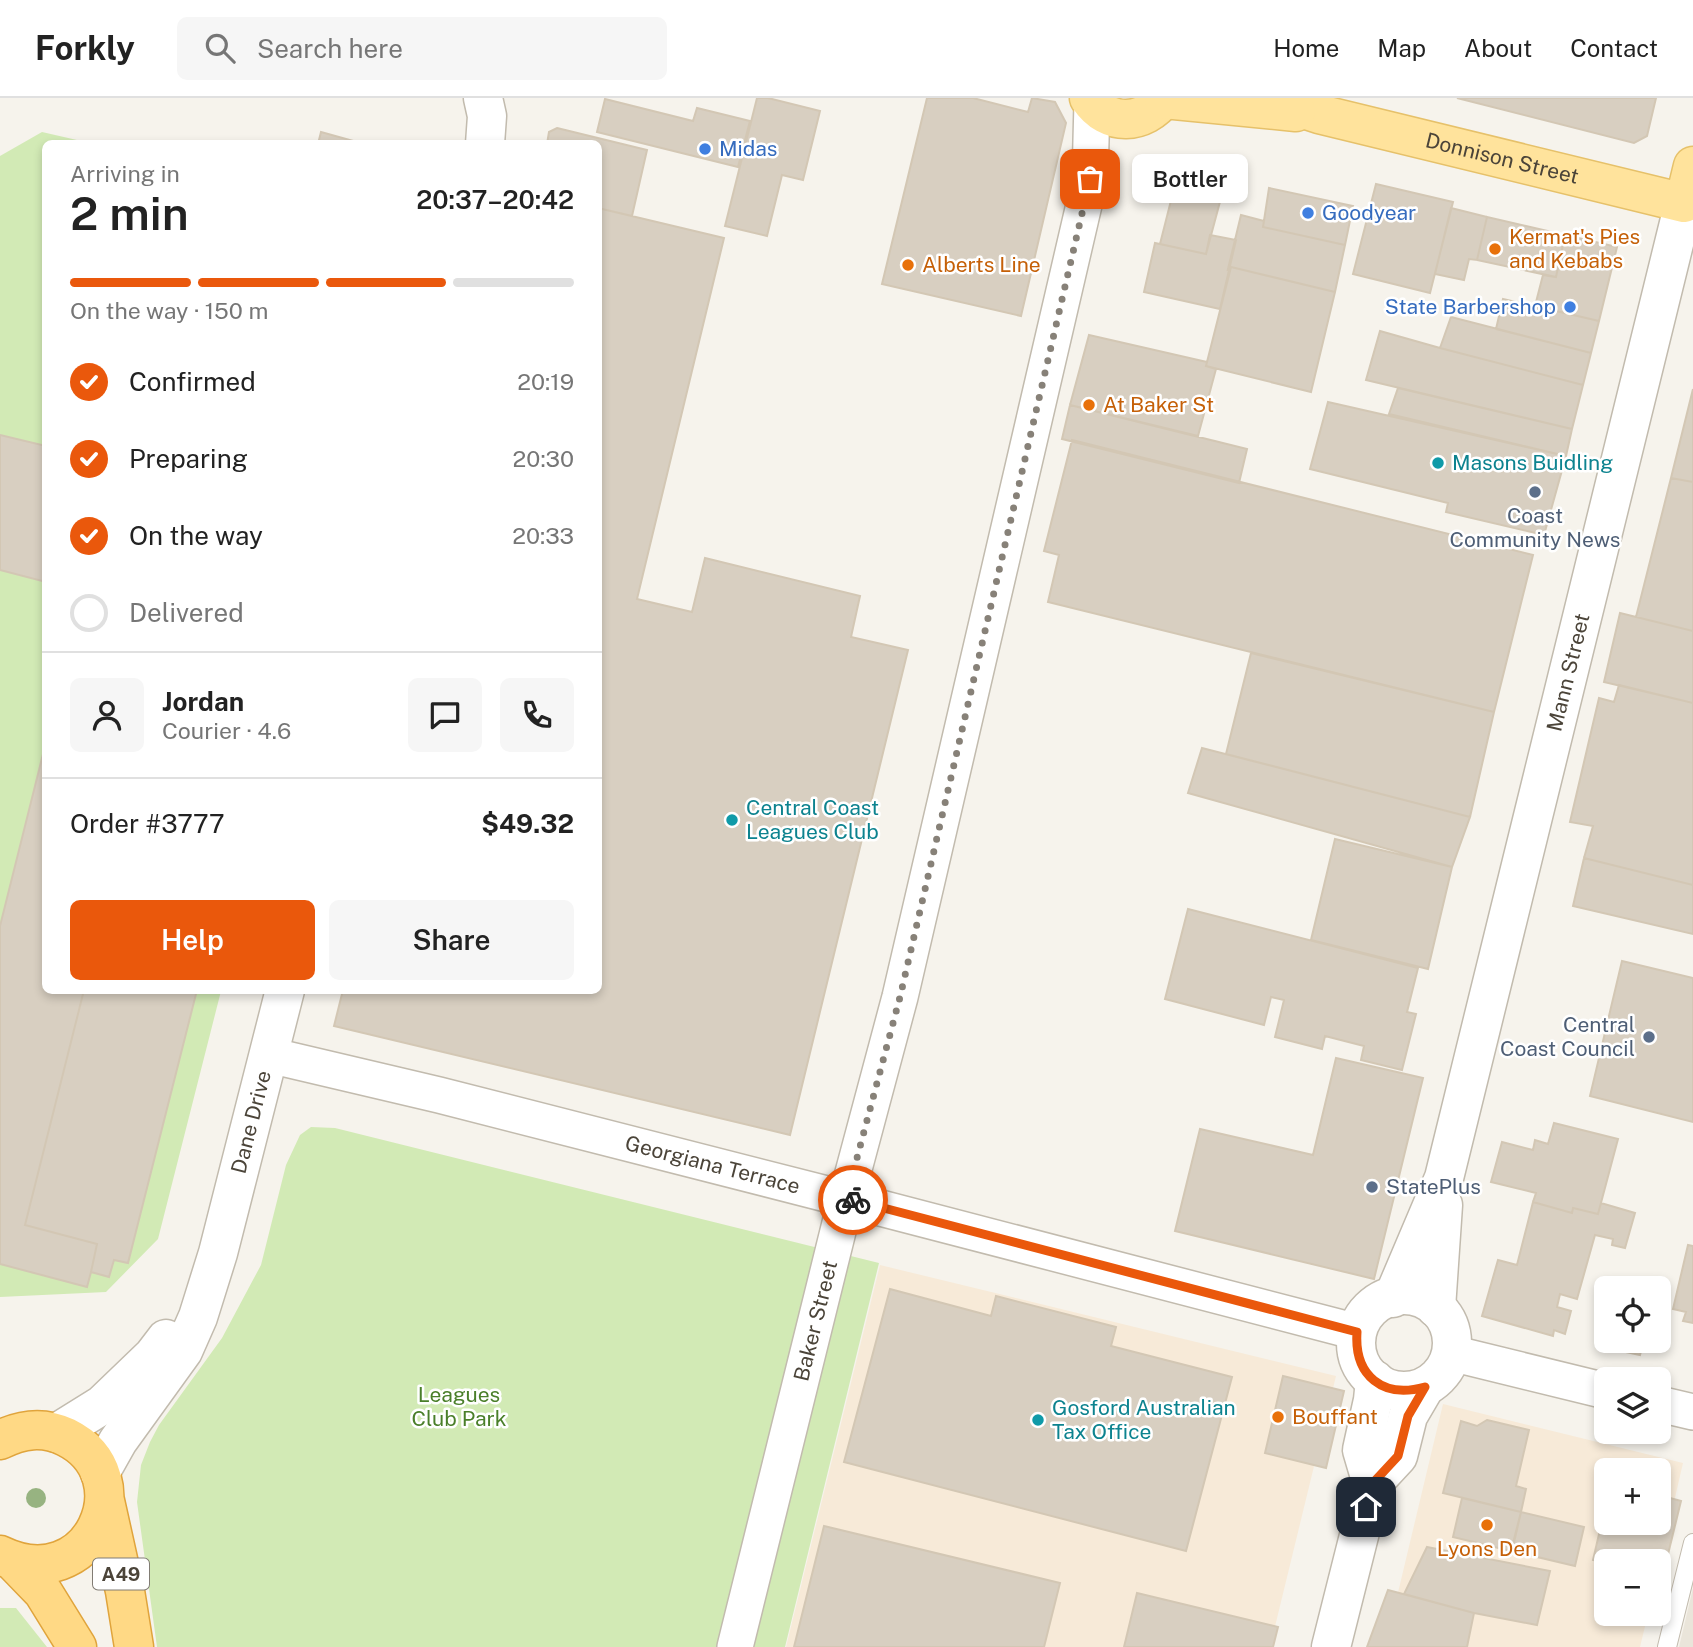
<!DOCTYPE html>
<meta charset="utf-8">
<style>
:root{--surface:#fff;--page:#f6f6f6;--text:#222;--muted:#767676;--line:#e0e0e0;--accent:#ea580c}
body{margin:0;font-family:"Public Sans",sans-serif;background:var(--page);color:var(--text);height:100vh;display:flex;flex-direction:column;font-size:26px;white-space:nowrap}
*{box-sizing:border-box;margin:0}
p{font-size:23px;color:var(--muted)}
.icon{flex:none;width:38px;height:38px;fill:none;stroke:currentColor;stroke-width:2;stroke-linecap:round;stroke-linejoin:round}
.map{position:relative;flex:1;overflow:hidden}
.drawer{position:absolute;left:42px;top:42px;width:560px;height:854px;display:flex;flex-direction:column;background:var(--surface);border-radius:10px;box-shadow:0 4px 10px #0003}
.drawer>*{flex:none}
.fabs{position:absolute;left:1594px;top:1178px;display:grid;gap:14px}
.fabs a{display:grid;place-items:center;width:77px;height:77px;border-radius:10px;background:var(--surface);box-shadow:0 4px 10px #0003;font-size:35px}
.pin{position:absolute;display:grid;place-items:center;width:60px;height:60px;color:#fff;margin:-30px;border-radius:14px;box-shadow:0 4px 10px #0006}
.courier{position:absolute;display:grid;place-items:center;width:70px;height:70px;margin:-35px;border:5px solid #ea580c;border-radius:50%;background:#fff;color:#222;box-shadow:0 2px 9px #0007}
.bubble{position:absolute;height:49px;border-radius:10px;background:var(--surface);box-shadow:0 4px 10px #0003;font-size:23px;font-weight:600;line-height:49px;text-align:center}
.overview em{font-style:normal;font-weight:600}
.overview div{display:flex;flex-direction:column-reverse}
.overview{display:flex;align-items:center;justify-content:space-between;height:119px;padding:0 28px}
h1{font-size:46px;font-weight:600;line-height:52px}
.bar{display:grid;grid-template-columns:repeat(4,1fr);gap:10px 7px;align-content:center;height:84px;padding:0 28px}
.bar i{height:9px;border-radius:5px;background:var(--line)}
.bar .current{background:var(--accent)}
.bar p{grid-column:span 4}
.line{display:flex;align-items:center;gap:18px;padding:0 28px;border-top:2px solid var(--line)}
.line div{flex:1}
.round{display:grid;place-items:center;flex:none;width:74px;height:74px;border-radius:10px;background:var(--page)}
ol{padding:0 28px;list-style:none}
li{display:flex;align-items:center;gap:21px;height:77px}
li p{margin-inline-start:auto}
li .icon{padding:7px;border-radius:50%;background:var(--accent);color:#fff;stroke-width:4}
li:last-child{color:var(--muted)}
li i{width:38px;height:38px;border:4px solid var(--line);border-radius:50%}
.button{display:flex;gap:14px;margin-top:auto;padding:14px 28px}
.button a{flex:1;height:80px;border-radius:10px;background:var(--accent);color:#fff;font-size:28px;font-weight:600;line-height:80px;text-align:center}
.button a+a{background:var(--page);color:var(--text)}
header{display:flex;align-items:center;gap:42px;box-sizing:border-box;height:98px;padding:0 35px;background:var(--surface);border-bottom:2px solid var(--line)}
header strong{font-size:33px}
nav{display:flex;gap:38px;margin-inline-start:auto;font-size:24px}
.search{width:490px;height:63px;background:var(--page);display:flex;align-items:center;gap:18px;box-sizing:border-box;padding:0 24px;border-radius:10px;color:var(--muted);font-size:26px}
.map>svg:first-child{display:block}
.residential{fill:#eae5da}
.commercial{fill:#f7ead8;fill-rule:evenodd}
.green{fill:#d2eab5}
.building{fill:#d8cfc1;stroke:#d3c7b4;stroke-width:2}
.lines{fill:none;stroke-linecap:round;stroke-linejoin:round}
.service-casing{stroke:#c2bbae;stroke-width:20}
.minor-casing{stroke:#c2bbae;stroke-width:38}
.tertiary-casing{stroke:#c2bbae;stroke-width:41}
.primary-casing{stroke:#e6c16a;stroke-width:41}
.trunk-casing{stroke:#e0a43c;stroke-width:41}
.service{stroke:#fff;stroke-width:18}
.minor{stroke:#fff;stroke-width:35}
.tertiary{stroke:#fff;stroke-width:38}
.primary{stroke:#ffe39c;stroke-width:38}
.trunk{stroke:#ffd985;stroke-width:38}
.tree{fill:#97b381}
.done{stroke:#878178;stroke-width:7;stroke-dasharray:0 12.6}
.route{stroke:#ea580c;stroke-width:9}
.shop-dot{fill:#3f7fe0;stroke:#fff;stroke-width:2.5}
.food-dot{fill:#e8710a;stroke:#fff;stroke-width:2.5}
.culture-dot{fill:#0f9aa8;stroke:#fff;stroke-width:2.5}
.service-dot{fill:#5c6f8a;stroke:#fff;stroke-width:2.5}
.labels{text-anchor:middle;stroke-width:5;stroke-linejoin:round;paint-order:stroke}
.shield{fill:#fff;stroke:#817c74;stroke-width:2}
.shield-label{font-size:19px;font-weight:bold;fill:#4b4439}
.shop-label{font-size:21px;fill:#366cbe;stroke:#fff;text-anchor:start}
.street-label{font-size:21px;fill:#4b4439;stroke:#fff}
.food-label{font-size:21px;fill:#c56008;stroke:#fff;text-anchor:start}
.culture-label{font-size:21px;fill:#0d838f;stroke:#fff;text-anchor:start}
.service-label{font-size:21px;fill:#4e5e75;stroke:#fff}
.park-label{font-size:21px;fill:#4a7f2a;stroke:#fff}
</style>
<header>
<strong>Forkly</strong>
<div class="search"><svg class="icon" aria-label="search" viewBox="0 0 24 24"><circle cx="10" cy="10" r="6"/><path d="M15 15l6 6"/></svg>Search here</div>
<nav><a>Home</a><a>Map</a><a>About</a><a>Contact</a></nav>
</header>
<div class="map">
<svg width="1693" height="1549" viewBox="0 0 1693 1549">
<rect width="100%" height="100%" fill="#f6f3ec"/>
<!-- residential -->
<path class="residential" d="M1693,1490V1549H1679Z"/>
<!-- commercial -->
<path class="commercial" d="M880,1167L1336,1278L1270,1549H786Z
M1443,1306L1683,1365L1659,1469V1463H1606V1516H1648L1640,1549H1385ZM1606,1372H1659V1424H1606Z"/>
<!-- green -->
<path class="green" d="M42,34L90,45L46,46V892L221,893L158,1141L106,1194L0,1199V58Z
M311,1029L335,1030L879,1165L785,1549H157L137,1404L141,1367L150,1344L159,1327L222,1240L261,1167L286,1067L300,1037Z
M0,1510H16L47,1549H0Z"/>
<!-- building -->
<path class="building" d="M757,0H768L820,13L803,82L782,77L767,138L725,128Z
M927,0H973L1028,14L1032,0L1055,4L1066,25L1021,218L882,186Z
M1457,0H1656L1647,38L1634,45Z
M605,1L693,23L697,10L750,23L738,69L597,34Z
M557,30L647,52L632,118L598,110V46H547L549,34Z
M321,34L364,46H318Z
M1182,59L1229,70L1206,156L1160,146Z
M1376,86L1453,104L1430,195L1353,176Z
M1269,90L1353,108L1345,147L1263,129Z
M598,110L724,140L637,501L692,514L705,460L860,498L851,539L908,552L790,1037L334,928L343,892H598Z
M1451,110L1487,119L1477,162L1469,161L1464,182L1435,176Z
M1241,117L1264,123L1263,129L1345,147L1335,194L1231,169L1228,171Z
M1487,119L1565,137L1556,179L1477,162Z
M1210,137L1236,142L1220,211L1144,194L1155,145L1206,156Z
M1565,137L1617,149L1599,223L1535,208L1543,177L1556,179Z
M1231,169L1335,194L1311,294L1206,268Z
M1503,201L1599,223L1591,255L1496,231Z
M1451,219L1591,255L1583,287L1440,250Z
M1380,233L1440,250L1583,287L1572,331L1366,282Z
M1089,237L1207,264L1206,268L1216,271L1198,338L1070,307Z
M1398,290L1572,331L1566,358L1389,316Z
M1693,291V384L1671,380Z
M1328,304L1566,358L1544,437L1446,414L1448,405L1310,371Z
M1070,307L1247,351L1239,385L1062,341Z
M0,337L46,348V484L0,472Z
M1072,342L1533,457L1494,614L1048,504L1059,457L1044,453Z
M1671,380L1693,384V533L1636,519Z
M1620,515L1693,533V605L1604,584Z
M1251,555L1494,614L1470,719L1226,656Z
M1619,587L1693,605V787L1584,760L1593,728L1570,724L1599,600L1614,604Z
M46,644V892H197L128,1165L114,1162L109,1179L91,1174L87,1189L0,1166V828Z
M1202,650L1470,719L1452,769L1188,695Z
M1335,741L1452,769L1428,871L1311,842Z
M1584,760L1693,787V836L1573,808Z
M1188,811L1418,870L1407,914L1416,916L1402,972L1361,962L1364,948L1325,938L1322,951L1275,939L1284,902L1271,899L1264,927L1165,901Z
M1622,863L1693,880V1024L1590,998Z
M84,892H197L128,1165L114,1162L109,1179L91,1174L97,1146L25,1127Z
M1336,960L1423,980L1374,1181L1175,1133L1200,1031L1313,1057Z
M1554,1025L1618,1041L1598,1116L1573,1110L1572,1115L1533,1104L1536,1095L1491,1084L1502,1044L1533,1052L1535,1042L1548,1046Z
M1533,1104L1572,1115L1573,1110L1598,1116L1601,1105L1635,1115L1625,1150L1612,1147L1613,1141L1595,1137L1577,1201L1560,1196L1557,1209L1571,1213L1565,1236L1554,1232L1553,1238L1482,1218L1498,1162L1517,1167Z
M1688,1147L1693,1148V1225L1683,1223L1686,1214L1673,1211Z
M1622,1183L1651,1190H1621Z
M890,1191L991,1218L996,1198L1116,1229L1111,1248L1232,1279L1186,1453L844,1364Z
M1609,1242H1644L1640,1257L1607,1250Z
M1283,1278L1344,1293L1326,1370L1265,1355Z
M1487,1322L1529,1332L1516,1388L1526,1391L1521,1414L1443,1395L1461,1323L1477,1328Z
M1659,1397L1681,1403L1661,1485H1659V1463H1606V1465L1593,1462L1606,1406V1424H1659Z
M1462,1400L1521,1414L1511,1453L1453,1439Z
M1521,1414L1584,1429L1575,1468L1512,1453Z
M824,1428L1060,1485L1044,1549H794Z
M1427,1449L1550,1473L1537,1527L1474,1515L1404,1496Z
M1388,1492L1474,1515L1467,1549H1367Z
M1137,1495L1278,1529L1273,1549H1124Z"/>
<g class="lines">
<!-- service casing -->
<g class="service-casing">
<path id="service" d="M1667,1549L1693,1445"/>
</g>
<!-- minor casing -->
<g class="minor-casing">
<g id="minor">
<path id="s1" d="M269,957L439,997L846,1101L1357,1234"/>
<path d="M1451,1255L1606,1293"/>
<path d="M1659,1306L1693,1314"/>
<path id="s2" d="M735,1549L846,1101L900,899L1090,81L1092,4"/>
</g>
</g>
<!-- tertiary casing -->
<g class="tertiary-casing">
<g id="tertiary">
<path d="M483,0L487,18L485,46"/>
<circle cx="1404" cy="1245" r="48"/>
<path id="s3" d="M1393,1200L1444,1080L1684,105"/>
<path d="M1436,1210L1443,1107"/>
<path d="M57,1335L102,1307L153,1258L166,1241"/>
<path id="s4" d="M100,1375L118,1343L183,1253L198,1219L218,1155L285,892"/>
<path d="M1372,1386L1362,1352L1373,1302L1375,1282"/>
<path d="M1331,1549L1372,1386L1398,1358L1408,1318L1425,1289"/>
</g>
</g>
<!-- primary casing -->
<g class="primary-casing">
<g id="primary">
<path d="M1089,0C1108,29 1144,27 1164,0"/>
<path id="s5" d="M1270,0L1319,16L1684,105L1693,68"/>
<path d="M1164,1L1296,14"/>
</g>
</g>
<!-- trunk casing -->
<g class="trunk-casing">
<path id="trunk" d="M0,1342C22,1331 43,1328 66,1339C145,1378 91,1501 0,1457
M105,1403L125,1493L134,1549
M13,1463L43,1494L77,1549"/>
</g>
<!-- service -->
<use href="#service" class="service"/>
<!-- minor -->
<use href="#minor" class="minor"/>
<!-- tertiary -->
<use href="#tertiary" class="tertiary"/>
<!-- primary -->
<use href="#primary" class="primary"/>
<!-- trunk -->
<use href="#trunk" class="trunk"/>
</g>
<!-- trees -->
<circle class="tree" cx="36" cy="1400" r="10"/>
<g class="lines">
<!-- done -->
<path class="done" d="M853,1102L846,1101L900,899L1090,81"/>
<!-- route -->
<path class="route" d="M853,1102L1357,1234C1354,1278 1383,1301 1425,1289L1408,1318L1398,1358L1372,1386L1366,1409"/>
</g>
<!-- markers -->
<g class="shop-dot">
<circle cx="705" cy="51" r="7"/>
<circle cx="1308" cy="115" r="7"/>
<circle cx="1570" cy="209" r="7"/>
</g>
<g class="food-dot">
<circle cx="1495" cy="151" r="7"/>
<circle cx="908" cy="167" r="7"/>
<circle cx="1089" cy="307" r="7"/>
<circle cx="1278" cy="1319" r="7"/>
<circle cx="1487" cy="1427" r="7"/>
</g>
<g class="culture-dot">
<circle cx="1438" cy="365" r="7"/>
<circle cx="732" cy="722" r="7"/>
<circle cx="1038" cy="1322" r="7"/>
</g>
<g class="service-dot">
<circle cx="1535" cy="394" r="7"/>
<circle cx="1649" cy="939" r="7"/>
<circle cx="1372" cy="1089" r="7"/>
</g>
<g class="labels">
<!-- shield labels -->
<rect class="shield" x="93" y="1460.5" width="56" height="31" rx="5"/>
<g class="shield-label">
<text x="121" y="1483">A49</text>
</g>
<!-- shop labels -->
<g class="shop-label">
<text x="719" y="58">Midas</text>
<text x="1322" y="122">Goodyear</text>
<text x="1556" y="216" text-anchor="end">State Barbershop</text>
</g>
<!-- street labels -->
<g class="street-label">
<text dy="7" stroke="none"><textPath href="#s5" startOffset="240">Donnison Street</textPath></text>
<text dy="7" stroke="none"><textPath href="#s3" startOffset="651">Mann Street</textPath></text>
<text dy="7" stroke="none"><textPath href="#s4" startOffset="387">Dane Drive</textPath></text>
<text dy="7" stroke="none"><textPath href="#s1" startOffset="457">Georgiana Terrace</textPath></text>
<text dy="7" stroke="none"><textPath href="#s2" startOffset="336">Baker Street</textPath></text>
</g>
<!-- food labels -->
<g class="food-label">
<text x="1509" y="146">Kermat's Pies<tspan x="1509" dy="24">and Kebabs</tspan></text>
<text x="922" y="174">Alberts Line</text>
<text x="1103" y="314">At Baker St</text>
<text x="1292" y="1326">Bouffant</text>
<text x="1487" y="1458" text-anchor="middle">Lyons Den</text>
</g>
<!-- culture labels -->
<g class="culture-label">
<text x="1452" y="372">Masons Buidling</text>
<text x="746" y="717">Central Coast<tspan x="746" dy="24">Leagues Club</tspan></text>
<text x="1052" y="1317">Gosford Australian<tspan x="1052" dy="24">Tax Office</tspan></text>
</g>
<!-- service labels -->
<g class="service-label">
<text x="1535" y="425">Coast<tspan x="1535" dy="24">Community News</tspan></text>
<text x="1635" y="934" text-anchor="end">Central<tspan x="1635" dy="24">Coast Council</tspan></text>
<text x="1386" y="1096" text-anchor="start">StatePlus</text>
</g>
<!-- park labels -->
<g class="park-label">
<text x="459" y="1304">Leagues<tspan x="459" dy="24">Club Park</tspan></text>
</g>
</g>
</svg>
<div class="fabs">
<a><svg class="icon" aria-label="locate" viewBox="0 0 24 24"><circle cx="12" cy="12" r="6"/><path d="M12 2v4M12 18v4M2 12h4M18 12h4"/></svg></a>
<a><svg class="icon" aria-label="layers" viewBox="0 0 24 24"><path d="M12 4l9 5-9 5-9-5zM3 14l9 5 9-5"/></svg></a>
<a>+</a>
<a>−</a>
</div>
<div class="pin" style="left:1090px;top:81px;background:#ea580c"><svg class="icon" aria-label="bag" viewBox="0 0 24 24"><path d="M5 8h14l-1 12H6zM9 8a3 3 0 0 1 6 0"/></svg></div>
<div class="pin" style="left:1366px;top:1409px;background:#1f2937"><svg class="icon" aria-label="home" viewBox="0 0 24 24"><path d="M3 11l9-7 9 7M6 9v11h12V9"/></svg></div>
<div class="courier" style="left:853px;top:1102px"><svg class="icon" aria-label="bike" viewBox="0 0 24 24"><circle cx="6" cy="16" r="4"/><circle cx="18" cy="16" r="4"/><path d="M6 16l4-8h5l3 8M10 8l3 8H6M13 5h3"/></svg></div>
<div class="bubble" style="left:1132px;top:56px;width:116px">Bottler</div>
<section class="drawer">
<div class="overview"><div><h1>2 min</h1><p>Arriving in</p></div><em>20:37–20:42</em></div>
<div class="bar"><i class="current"></i><i class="current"></i><i class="current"></i><i></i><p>On the way · 150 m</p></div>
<ol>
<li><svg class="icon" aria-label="check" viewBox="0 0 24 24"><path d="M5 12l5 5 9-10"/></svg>Confirmed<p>20:19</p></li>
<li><svg class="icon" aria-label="check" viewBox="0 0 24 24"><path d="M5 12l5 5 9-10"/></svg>Preparing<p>20:30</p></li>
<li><svg class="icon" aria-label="check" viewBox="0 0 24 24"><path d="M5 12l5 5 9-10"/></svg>On the way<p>20:33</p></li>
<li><i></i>Delivered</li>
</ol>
<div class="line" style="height:126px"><a class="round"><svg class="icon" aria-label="person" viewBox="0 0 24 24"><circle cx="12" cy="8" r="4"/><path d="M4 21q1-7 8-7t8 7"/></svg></a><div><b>Jordan</b><p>Courier · 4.6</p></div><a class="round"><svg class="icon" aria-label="chat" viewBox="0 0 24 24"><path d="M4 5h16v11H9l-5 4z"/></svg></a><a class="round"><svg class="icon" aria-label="phone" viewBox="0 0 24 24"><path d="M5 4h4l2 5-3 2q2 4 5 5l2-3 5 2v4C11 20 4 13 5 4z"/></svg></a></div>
<div class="line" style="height:91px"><div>Order #3777</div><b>$49.32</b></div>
<div class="button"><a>Help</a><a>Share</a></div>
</section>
</div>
